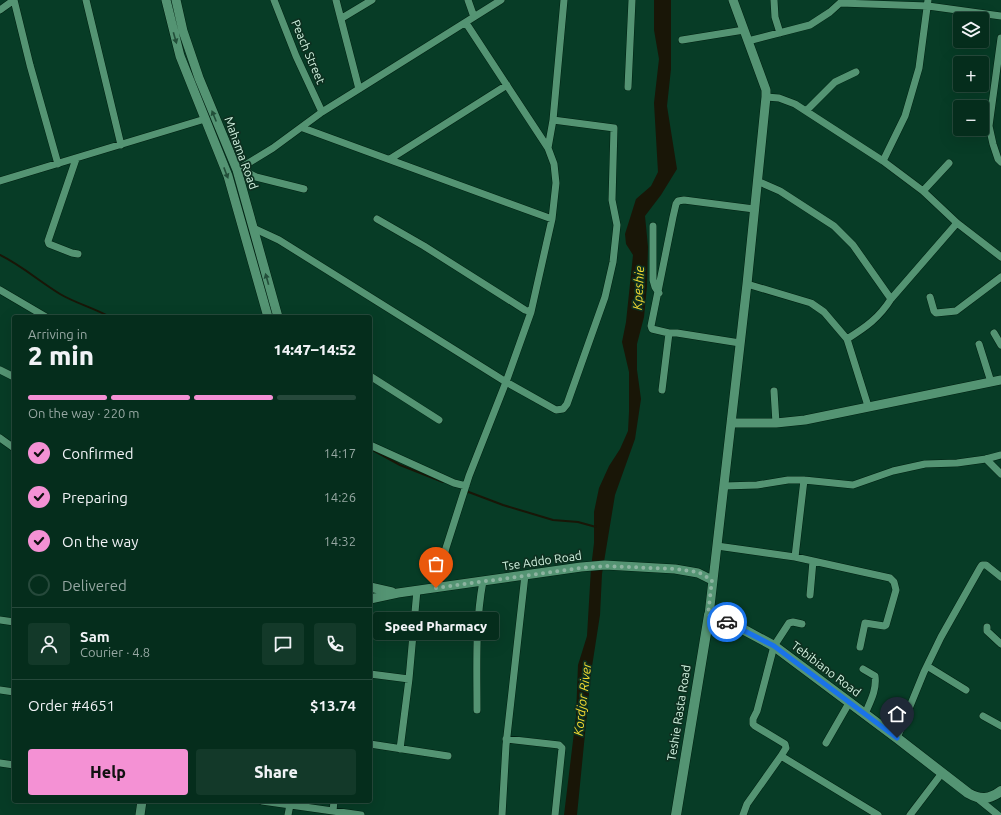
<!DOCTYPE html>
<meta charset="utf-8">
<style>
:root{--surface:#052d1c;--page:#133929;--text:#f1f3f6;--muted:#97a8a3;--line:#26493b;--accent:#f491d4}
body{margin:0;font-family:Ubuntu,sans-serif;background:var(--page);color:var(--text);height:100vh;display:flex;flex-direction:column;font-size:15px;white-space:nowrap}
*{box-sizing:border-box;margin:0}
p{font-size:13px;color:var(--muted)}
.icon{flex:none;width:22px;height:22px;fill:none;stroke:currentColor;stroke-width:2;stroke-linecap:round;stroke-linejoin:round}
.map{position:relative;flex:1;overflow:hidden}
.drawer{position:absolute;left:12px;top:315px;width:360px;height:488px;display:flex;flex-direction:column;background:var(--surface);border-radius:4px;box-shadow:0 4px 16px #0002,0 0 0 1px var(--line)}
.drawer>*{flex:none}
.fabs{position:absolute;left:953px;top:12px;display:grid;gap:8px}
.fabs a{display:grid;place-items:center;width:36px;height:36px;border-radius:4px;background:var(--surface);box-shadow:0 4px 16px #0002,0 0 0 1px var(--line);font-size:20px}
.pin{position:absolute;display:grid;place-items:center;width:34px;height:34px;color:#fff;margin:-41px -17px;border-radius:50% 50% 50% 0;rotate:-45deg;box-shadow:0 0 4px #0007}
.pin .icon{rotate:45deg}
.courier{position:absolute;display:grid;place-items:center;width:40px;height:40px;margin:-20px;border:3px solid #1a73e8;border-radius:50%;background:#fff;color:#222;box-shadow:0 1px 5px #0007}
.bubble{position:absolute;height:28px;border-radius:4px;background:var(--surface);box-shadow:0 4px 16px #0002,0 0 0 1px var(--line);font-size:13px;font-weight:800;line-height:28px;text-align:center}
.headline em{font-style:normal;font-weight:800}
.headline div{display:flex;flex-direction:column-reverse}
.headline{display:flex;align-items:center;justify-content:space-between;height:68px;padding:0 16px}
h1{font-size:26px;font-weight:800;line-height:30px}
.bar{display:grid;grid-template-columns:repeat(4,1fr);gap:6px 4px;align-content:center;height:48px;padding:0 16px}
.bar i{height:5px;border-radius:3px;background:var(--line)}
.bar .active{background:var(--accent)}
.bar p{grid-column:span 4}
.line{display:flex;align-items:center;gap:10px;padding:0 16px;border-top:1px solid var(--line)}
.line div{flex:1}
.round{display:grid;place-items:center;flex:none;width:42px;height:42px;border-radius:4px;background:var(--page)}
ol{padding:0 16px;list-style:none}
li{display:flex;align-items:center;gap:12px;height:44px}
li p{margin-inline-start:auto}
li .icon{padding:4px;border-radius:50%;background:var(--accent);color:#111;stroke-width:4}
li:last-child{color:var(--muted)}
li i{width:22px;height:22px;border:2px solid var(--line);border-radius:50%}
.cta{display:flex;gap:8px;margin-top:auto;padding:8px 16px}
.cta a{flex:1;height:46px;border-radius:4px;background:var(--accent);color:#111;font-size:16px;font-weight:800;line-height:46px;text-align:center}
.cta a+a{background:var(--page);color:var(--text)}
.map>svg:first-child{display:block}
.water{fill:#191607}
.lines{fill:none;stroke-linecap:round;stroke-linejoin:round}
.stream{stroke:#191607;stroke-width:2}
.minor-casing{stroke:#002112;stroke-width:8}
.tertiary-casing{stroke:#002112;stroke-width:10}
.secondary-casing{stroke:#002112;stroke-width:11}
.minor{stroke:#549473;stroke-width:7}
.tertiary{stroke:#549473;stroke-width:9}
.secondary{stroke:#549473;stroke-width:10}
.oneway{fill:#224e39}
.done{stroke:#8cb3a0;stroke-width:4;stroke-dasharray:0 7.2}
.route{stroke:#1a73e8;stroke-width:5}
.labels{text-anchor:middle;stroke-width:3.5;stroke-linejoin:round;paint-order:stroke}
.street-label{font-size:12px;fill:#d3f3e1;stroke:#0d3020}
.water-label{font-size:13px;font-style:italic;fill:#f4db31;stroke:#0d3020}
</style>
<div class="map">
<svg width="1001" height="815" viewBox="0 0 1001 815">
<rect width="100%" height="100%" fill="#073c26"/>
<!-- water -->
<path class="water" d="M654,0H671V69L667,106L677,169L661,195L645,216L648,247L647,286L644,317L637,344V370L641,399L635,439L615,495L602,574L600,615L591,673L577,815H564L576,716L578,665L587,636L591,568L594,543V512L599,488L609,466L620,449L628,431L629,412V372L622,342L626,322L633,255L626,244L625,234L636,199L651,186L658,172L654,103L659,59L654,30Z"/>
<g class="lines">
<!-- stream -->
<path class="stream" d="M0,255C22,266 39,281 60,294C75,303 94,308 110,317
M371,449L400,465L443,482
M466,491L503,505L553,520L578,522L596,527"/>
<!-- minor casing -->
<g class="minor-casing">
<path id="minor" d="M14,0L30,65L58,164
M86,0L121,145
M274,0L296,56L322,112
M336,0L359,89
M468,0L474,17
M774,0L775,17L780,33
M0,10L14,0
M342,18L372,0
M466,23L548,148
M1001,38L989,126L993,144L998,159L1001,162
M682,40L744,30
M748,41L810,25L830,12L840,3L928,6L1001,16
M628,87L632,0
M766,97L779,98L795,104L883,161L923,191L957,223L1001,257
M806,111L835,82L856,72
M303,128L552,219
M76,159L48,241L49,244L72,253L78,254
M390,159L507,85
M883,161L905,116L919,68L928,0
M243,167L250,174L256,177L304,189
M237,170L273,148L322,112L359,89L501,0
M0,181L205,119
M757,181L780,191L834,226L853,245L891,299
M923,191L949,163
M377,219L424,246L525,310L531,312
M653,226V280L655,287L659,293
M253,228L279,240L506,382L556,410L563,409L567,404L605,297L613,262L617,225L612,200L614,128L553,120
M747,284L811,303L824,312L847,339L868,406
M0,290L46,317
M930,297L934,311L936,313L956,311L1001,277
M994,333L1001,345
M847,339C866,327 879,318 891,299L957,223
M740,343L677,333H669L652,329L651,326L673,217L676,204L678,201L684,200L754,209
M979,344L991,382
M0,370L14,377
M370,376L439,420
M662,390L669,333
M774,391L776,423
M0,438L14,448
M370,445L454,483L466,486
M986,459L1001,474
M724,486L757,485L788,480H804L853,485L893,471L925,464L957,463L986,459L1001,455
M717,546L795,557L890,578L894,582L896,590L886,625L884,626L865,623L860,647
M795,557L804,480
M436,588L446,548L469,476L506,382L531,312L552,219L556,183L554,164L548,148L553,120L564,0
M810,595L813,561
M0,620L14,622
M987,627V631L1001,644
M927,666L966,690
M863,669L875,676C877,690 870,702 865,714
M370,674L409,679
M0,690L14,692
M477,710C477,667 475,624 483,581
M983,716L1001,726
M897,738L924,672L941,637L980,568L982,565H986L1001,577
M506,739L559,745L562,748L555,815
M826,743L849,703
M370,744L448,756
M400,749L409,679L417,590
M781,756L786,748L785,744L755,726L753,724V719L757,711L774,646L789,623L793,622L802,624
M0,763L14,765
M977,798L998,815
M262,801L361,815
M333,811L334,801
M288,815L290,805
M502,815L506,745L525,575
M743,815L747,804L781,756L878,815
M910,815L942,773"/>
</g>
<!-- tertiary casing -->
<g class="tertiary-casing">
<path id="tertiary" d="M166,0L180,56L228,176L268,317
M176,0L183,31L199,78L237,170L278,317
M731,423H776L805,420L1001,380
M370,587L392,592
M370,599L398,593L581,567L605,565L675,569L698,573L712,580
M709,615L747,284L766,97V90L733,0
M140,815L142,801"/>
</g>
<!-- secondary casing -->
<g class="secondary-casing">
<path id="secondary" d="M676,815L709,615L737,626L774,646L897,738L968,793C980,800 989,800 1001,791"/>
</g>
<!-- minor -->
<use href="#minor" class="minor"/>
<!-- tertiary -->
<use href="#tertiary" class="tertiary"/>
<!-- secondary -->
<use href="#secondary" class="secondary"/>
</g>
<!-- one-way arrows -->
<defs><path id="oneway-solid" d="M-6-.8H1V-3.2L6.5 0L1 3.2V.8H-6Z"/></defs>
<g class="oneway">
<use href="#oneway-solid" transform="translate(175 38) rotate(74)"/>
<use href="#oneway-solid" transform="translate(214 116) rotate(-112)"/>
<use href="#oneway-solid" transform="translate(226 173) rotate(69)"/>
<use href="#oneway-solid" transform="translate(267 279) rotate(-106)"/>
</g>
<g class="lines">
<!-- done -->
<path class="done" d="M436,588L581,568L605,566L675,569L698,572L712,580L708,615L727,622"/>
<!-- route -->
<path class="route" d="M727,622L774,646L897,738"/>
</g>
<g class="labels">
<!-- street labels -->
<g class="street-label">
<text transform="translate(308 52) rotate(67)" y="4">Peach Street</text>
<text transform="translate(241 153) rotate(70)" y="4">Mahama Road</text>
<text transform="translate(542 561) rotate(-8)" y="4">Tse Addo Road</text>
<text transform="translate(826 669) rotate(37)" y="4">Tebibiano Road</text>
<text transform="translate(679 713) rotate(-81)" y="4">Teshie Rasta Road</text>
</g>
<!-- water labels -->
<g class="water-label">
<text transform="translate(638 288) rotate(-87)" y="5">Kpeshie</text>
<text transform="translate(582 699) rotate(-83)" y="5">Kordjor River</text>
</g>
</g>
</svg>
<div class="fabs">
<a><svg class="icon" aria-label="layers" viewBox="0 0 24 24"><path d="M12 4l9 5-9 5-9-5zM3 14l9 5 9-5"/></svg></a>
<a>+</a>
<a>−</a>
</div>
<div class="pin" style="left:436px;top:588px;background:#ea580c"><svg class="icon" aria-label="bag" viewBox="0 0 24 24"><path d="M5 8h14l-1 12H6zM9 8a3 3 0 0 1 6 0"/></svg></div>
<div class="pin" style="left:897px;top:738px;background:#1f2937"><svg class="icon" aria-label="home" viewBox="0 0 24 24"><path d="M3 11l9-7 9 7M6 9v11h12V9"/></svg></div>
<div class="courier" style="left:727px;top:622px"><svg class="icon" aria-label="car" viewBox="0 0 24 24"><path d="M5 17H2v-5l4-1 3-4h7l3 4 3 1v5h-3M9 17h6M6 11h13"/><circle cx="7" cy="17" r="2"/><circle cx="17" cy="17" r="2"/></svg></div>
<div class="bubble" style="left:373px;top:612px;width:126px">Speed Pharmacy</div>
<section class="drawer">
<div class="headline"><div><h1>2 min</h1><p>Arriving in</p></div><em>14:47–14:52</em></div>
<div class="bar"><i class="active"></i><i class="active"></i><i class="active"></i><i></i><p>On the way · 220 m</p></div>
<ol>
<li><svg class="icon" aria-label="check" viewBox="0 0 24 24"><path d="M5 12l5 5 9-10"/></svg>Confirmed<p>14:17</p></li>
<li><svg class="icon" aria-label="check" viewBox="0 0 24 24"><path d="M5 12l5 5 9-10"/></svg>Preparing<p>14:26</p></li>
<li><svg class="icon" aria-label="check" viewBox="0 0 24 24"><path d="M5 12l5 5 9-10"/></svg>On the way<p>14:32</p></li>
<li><i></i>Delivered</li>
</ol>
<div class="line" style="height:72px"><a class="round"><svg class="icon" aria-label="person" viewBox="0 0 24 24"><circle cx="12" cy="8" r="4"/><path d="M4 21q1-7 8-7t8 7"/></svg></a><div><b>Sam</b><p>Courier · 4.8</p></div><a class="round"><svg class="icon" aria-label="chat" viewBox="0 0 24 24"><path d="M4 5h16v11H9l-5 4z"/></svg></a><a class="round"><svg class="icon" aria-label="phone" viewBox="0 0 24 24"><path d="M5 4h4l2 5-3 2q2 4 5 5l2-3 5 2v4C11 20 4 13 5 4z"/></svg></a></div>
<div class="line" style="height:52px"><div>Order #4651</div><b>$13.74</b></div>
<div class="cta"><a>Help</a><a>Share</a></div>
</section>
</div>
